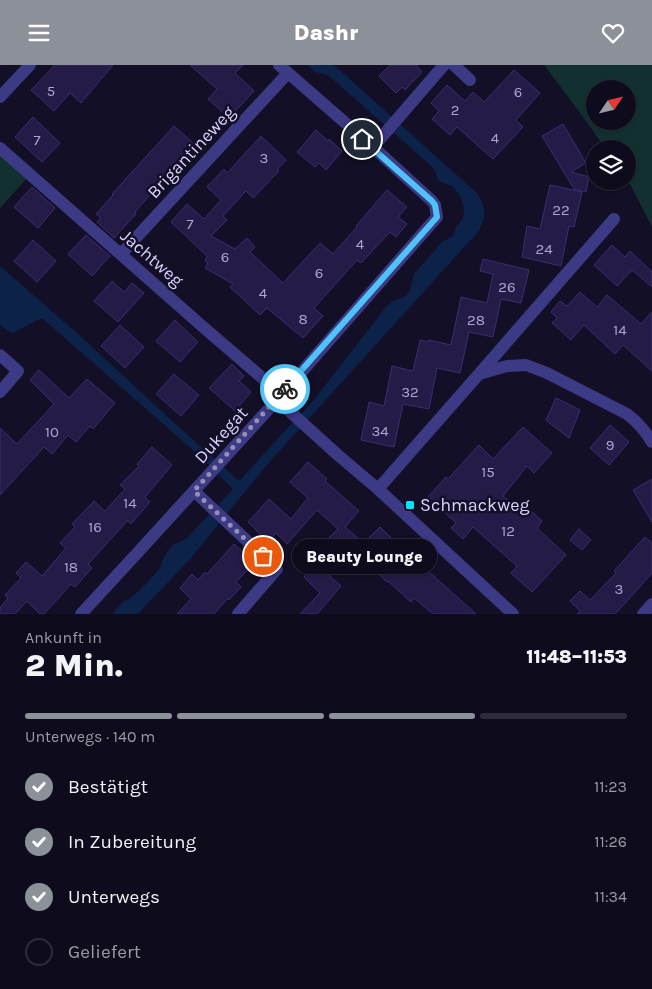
<!DOCTYPE html>
<html lang="de">
<meta charset="utf-8">
<style>
:root{--surface:#0e0b1c;--page:#171425;--text:#f1f3f6;--muted:#9b9ba3;--line:#2e2b3b;--accent:#8c9099}
body{margin:0;font-family:Karla,sans-serif;background:var(--page);color:var(--text);height:100vh;display:flex;flex-direction:column;font-size:19px;white-space:nowrap}
*{box-sizing:border-box;margin:0}
p{font-size:16px;color:var(--muted)}
.icon{flex:none;width:28px;height:28px;fill:none;stroke:currentColor;stroke-width:2;stroke-linecap:round;stroke-linejoin:round}
.map{position:relative;height:549px;overflow:hidden}
.drawer{display:flex;flex-direction:column;background:var(--surface);flex:1}
.drawer>*{flex:none}
.needle{width:32px;rotate:55deg}
.fabs{position:absolute;left:586px;top:15px;display:grid;gap:10px}
.fabs a{display:grid;place-items:center;width:50px;height:50px;border-radius:50%;background:var(--surface);box-shadow:0 1px 4px #0004,0 0 0 1px var(--line);font-size:25px}
.pin{position:absolute;display:grid;place-items:center;width:42px;height:42px;color:#fff;margin:-21px;border:2px solid #fff;border-radius:50%;box-shadow:0 1px 5px #0007}
.courier{position:absolute;display:grid;place-items:center;width:50px;height:50px;margin:-25px;border:4px solid #4fc3f7;border-radius:50%;background:#fff;color:#222;box-shadow:0 1px 6px #0007}
.bubble{position:absolute;height:35px;border-radius:18px;background:var(--surface);box-shadow:0 1px 4px #0004,0 0 0 1px var(--line);font-size:16px;font-weight:800;line-height:35px;text-align:center}
.head em{font-style:normal;font-weight:800}
.head div{display:flex;flex-direction:column-reverse}
.head{display:flex;align-items:center;justify-content:space-between;height:85px;padding:0 25px}
h1{font-size:32px;font-weight:800;line-height:38px}
.bar{display:grid;grid-template-columns:repeat(4,1fr);gap:8px 5px;align-content:center;height:60px;padding:0 25px}
.bar i{height:6px;border-radius:4px;background:var(--line)}
.bar .on{background:var(--accent)}
.bar p{grid-column:span 4}
ol{padding:0 25px;list-style:none}
li{display:flex;align-items:center;gap:15px;height:55px}
li p{margin-inline-start:auto}
li .icon{padding:5px;border-radius:50%;background:var(--accent);color:#fff;stroke-width:4}
li:last-child{color:var(--muted)}
li i{width:28px;height:28px;border:2px solid var(--line);border-radius:50%}
header{display:flex;justify-content:space-between;align-items:center;height:65px;padding:0 25px;background:var(--accent);color:#fff;font-size:22px;font-weight:800}
.map>svg:first-child{display:block}
.green{fill:#12302f;fill-rule:evenodd}
.water{fill:#0c2248}
.building{fill:#241b47;stroke:#3b2d73}
.lines{fill:none;stroke-linecap:round;stroke-linejoin:round}
.minor{stroke:#3d3a85;stroke-width:12}
.done{stroke:#948fb3;stroke-width:5;stroke-dasharray:0 9}
.route{stroke:#4fc3f7;stroke-width:6}
.poi-dot{fill:#00e5ff;stroke:#130f26;stroke-width:2}
.labels{text-anchor:middle;stroke-width:5;stroke-linejoin:round;paint-order:stroke}
.number-label{font-size:15px;fill:#aca6d1}
.street-label{font-size:18px;fill:#d9d4ff;stroke:#130f26}
.poi-label{font-size:18px;fill:#d9d4ff;stroke:#130f26;text-anchor:start}
</style>
<header><svg class="icon" aria-label="menu" viewBox="0 0 24 24"><path d="M4 6h16M4 12h16M4 18h16"/></svg>Dashr<svg class="icon" aria-label="heart" viewBox="0 0 24 24"><path d="M12 20l-8-8c-3-5 5-10 8-4 3-6 11-1 8 4z"/></svg></header>
<div class="map">
<svg width="652" height="549" viewBox="0 0 652 549">
<rect width="100%" height="100%" fill="#130f26"/>
<!-- green -->
<path class="green" d="M544,0H652V162L628,115V84H606L575,41ZM595,24H628V56H595Z
M0,83L30,110L0,143Z"/>
<!-- water -->
<path class="water" d="M307,0H334L478,129C486,144 487,154 477,168L266,401L191,493L138,549H112L124,536L129,534L141,524L160,503L164,491L171,482L175,479L186,474L233,424L202,393L43,254L37,255L13,268L5,264L0,259V201L77,268L181,364L239,416L317,331L385,243L393,236L404,232L408,229L410,225L414,209L442,177L453,171L456,162L463,154L464,144L460,130L452,121L441,117L437,114L435,105L430,100L328,10L315,7Z"/>
<!-- building -->
<path class="building" d="M55,0H113L81,38L70,28L54,46L31,25Z
M190,0H243L235,8L254,26L229,53L208,34L217,24Z
M390,0H416L422,7L405,25L402,22L396,28L379,11Z
M514,5L540,28L516,55L523,62L493,94L457,62L450,70L432,54L439,46L431,38L447,20L465,36L473,27L484,37Z
M33,52L60,78L42,97L15,72Z
M563,59L586,98L571,107L589,112L586,127L574,124L542,71Z
M174,61L201,85L182,106L176,100L135,147L136,149L114,173L97,157L101,153L96,149L113,130L112,129Z
M316,65L328,76L329,74L342,86L326,105L319,98L315,102L297,87Z
M261,71L286,95L277,105L279,106L253,133L246,126L223,151L227,155L211,171L235,184L247,173L255,182L250,187L283,218L320,178L333,189L357,162L356,161L387,125L407,142L398,152L407,159L396,172L390,167L361,198L357,195L314,243L323,251L303,273L267,243L260,250L230,222L233,219L205,203L208,198L205,196L207,191L171,157L187,139L204,154L221,135L207,122L224,104L227,108Z
M550,120L582,127L574,162L569,161L561,201L522,192L527,161L540,164Z
M32,122L55,143L38,163L14,142Z
M86,170L110,191L92,211L68,189Z
M33,175L56,196L37,217L14,196Z
M612,180L625,192L630,186L652,207V222L632,205L617,221L594,200Z
M483,194L529,205L521,238L501,234L493,272L469,267L460,308L437,303L429,344L403,339L394,382L361,375L369,337L384,341L392,301L413,306L420,275L428,277L429,275L451,280L461,232L487,238L493,209L480,206Z
M112,216L124,227L132,218L144,228L118,257L94,236Z
M580,227L597,242L607,230L641,259L652,247V306L623,280L615,289L584,260L571,275L552,258L557,253L551,247L560,236L567,241Z
M175,255L198,277L180,297L156,276Z
M120,260L144,282L125,303L101,281Z
M232,299L244,311L239,316L251,327L235,346L209,323Z
M39,305L69,333L87,314L115,338L93,364L90,361L76,377L68,370L52,389L44,382L0,430V363L17,379L54,339L30,315Z
M174,309L199,330L181,351L156,329Z
M556,333L580,345L569,373L546,355Z
M610,360L629,377L609,400L590,383Z
M523,362L552,388L534,408L527,401L503,431L523,449L528,443L542,456L537,463L566,490L532,527L511,508L517,501L473,462L463,474L451,463L456,458L428,432L446,412L448,414L479,380L493,394Z
M152,382L172,400L145,432L150,437L131,459L128,455L88,499L92,503L75,522L71,519L44,549H40L27,536L15,549H0V543L8,533L5,530L21,513L16,508L26,497L42,511L66,483L60,478L75,462L72,459L94,436L105,446L125,424L120,420L139,401L137,399Z
M308,397L327,414L325,416L359,446L345,462L360,475L345,491L327,475L338,464L317,445L287,479L276,468L268,477L248,457L269,434L291,454L308,433L290,417Z
M652,414V457L633,425Z
M380,462L394,476L388,482L412,504L418,497L476,549H433L414,533L411,537L388,516L387,517L355,487Z
M579,464L591,475L582,485L570,475Z
M645,472L652,478V508L637,525L615,549H577L580,546L570,536L580,526L590,535L616,508L614,506Z
M234,479L244,488L240,493L250,502L236,517L241,522L229,535L228,533L214,549H177L191,534L180,523L192,509L198,515L205,507L207,509Z
M316,499L341,521L317,549H300L320,528L304,512Z"/>
<g class="lines">
<!-- minor -->
<path class="minor" d="M454,0L470,15
M0,32L30,0
M373,82L444,0
M0,83L202,261L281,329
M121,189L288,8
M0,290L18,306L0,327
M479,309L614,154
M277,335L339,391L378,424L513,549
M378,424L479,309L507,301L526,300L547,308L627,349C638,357 645,366 652,377
M194,426L277,504L238,549
M81,549L140,485L277,335L437,152L435,140L432,136L373,82L279,0
M643,549L652,539"/>
</g>
<g class="lines">
<!-- done -->
<path class="done" d="M263,491L194,426L285,324"/>
<!-- route -->
<path class="route" d="M285,324L437,152L435,140L432,136L362,74"/>
</g>
<!-- markers -->
<rect class="poi-dot" x="405" y="435" width="10" height="10" rx="2.5"/>
<g class="labels">
<!-- number labels -->
<g class="number-label">
<text x="51" y="31">5</text>
<text x="518" y="32">6</text>
<text x="455" y="50">2</text>
<text x="495" y="78">4</text>
<text x="37" y="80">7</text>
<text x="264" y="98">3</text>
<text x="561" y="150">22</text>
<text x="190" y="164">7</text>
<text x="360" y="184">4</text>
<text x="544" y="189">24</text>
<text x="225" y="197">6</text>
<text x="319" y="213">6</text>
<text x="507" y="227">26</text>
<text x="263" y="233">4</text>
<text x="303" y="259">8</text>
<text x="476" y="260">28</text>
<text x="620" y="270">14</text>
<text x="410" y="332">32</text>
<text x="380" y="371">34</text>
<text x="52" y="372">10</text>
<text x="610" y="385">9</text>
<text x="488" y="412">15</text>
<text x="130" y="443">14</text>
<text x="95" y="467">16</text>
<text x="508" y="471">12</text>
<text x="71" y="507">18</text>
<text x="619" y="529">3</text>
</g>
<!-- street labels -->
<g class="street-label">
<text transform="translate(191 87) rotate(-47)" y="6">Brigantineweg</text>
<text transform="translate(152 193) rotate(41)" y="6">Jachtweg</text>
<text transform="translate(221 370) rotate(-48)" y="6">Dukegat</text>
</g>
<!-- poi labels -->
<g class="poi-label">
<text x="420" y="446">Schmackweg</text>
</g>
</g>
</svg>
<div class="fabs">
<a><svg class="needle" viewBox="-14 -14 28 28"><path d="M0-13l5 13h-10z" fill="#e53935"/><path d="M0 13l5-13h-10z" fill="#9b9ba3"/></svg></a>
<a><svg class="icon" aria-label="layers" viewBox="0 0 24 24"><path d="M12 4l9 5-9 5-9-5zM3 14l9 5 9-5"/></svg></a>
</div>
<div class="pin" style="left:263px;top:491px;background:#ea580c"><svg class="icon" aria-label="bag" viewBox="0 0 24 24"><path d="M5 8h14l-1 12H6zM9 8a3 3 0 0 1 6 0"/></svg></div>
<div class="pin" style="left:362px;top:74px;background:#1f2937"><svg class="icon" aria-label="home" viewBox="0 0 24 24"><path d="M3 11l9-7 9 7M6 9v11h12V9"/></svg></div>
<div class="courier" style="left:285px;top:324px"><svg class="icon" aria-label="bike" viewBox="0 0 24 24"><circle cx="6" cy="16" r="4"/><circle cx="18" cy="16" r="4"/><path d="M6 16l4-8h5l3 8M10 8l3 8H6M13 5h3"/></svg></div>
<div class="bubble" style="left:292px;top:474px;width:145px">Beauty Lounge</div>
</div>
<section class="drawer">
<div class="head"><div><h1>2 Min.</h1><p>Ankunft in</p></div><em>11:48–11:53</em></div>
<div class="bar"><i class="on"></i><i class="on"></i><i class="on"></i><i></i><p>Unterwegs · 140 m</p></div>
<ol>
<li><svg class="icon" aria-label="check" viewBox="0 0 24 24"><path d="M5 12l5 5 9-10"/></svg>Bestätigt<p>11:23</p></li>
<li><svg class="icon" aria-label="check" viewBox="0 0 24 24"><path d="M5 12l5 5 9-10"/></svg>In Zubereitung<p>11:26</p></li>
<li><svg class="icon" aria-label="check" viewBox="0 0 24 24"><path d="M5 12l5 5 9-10"/></svg>Unterwegs<p>11:34</p></li>
<li><i></i>Geliefert</li>
</ol>
</section>
